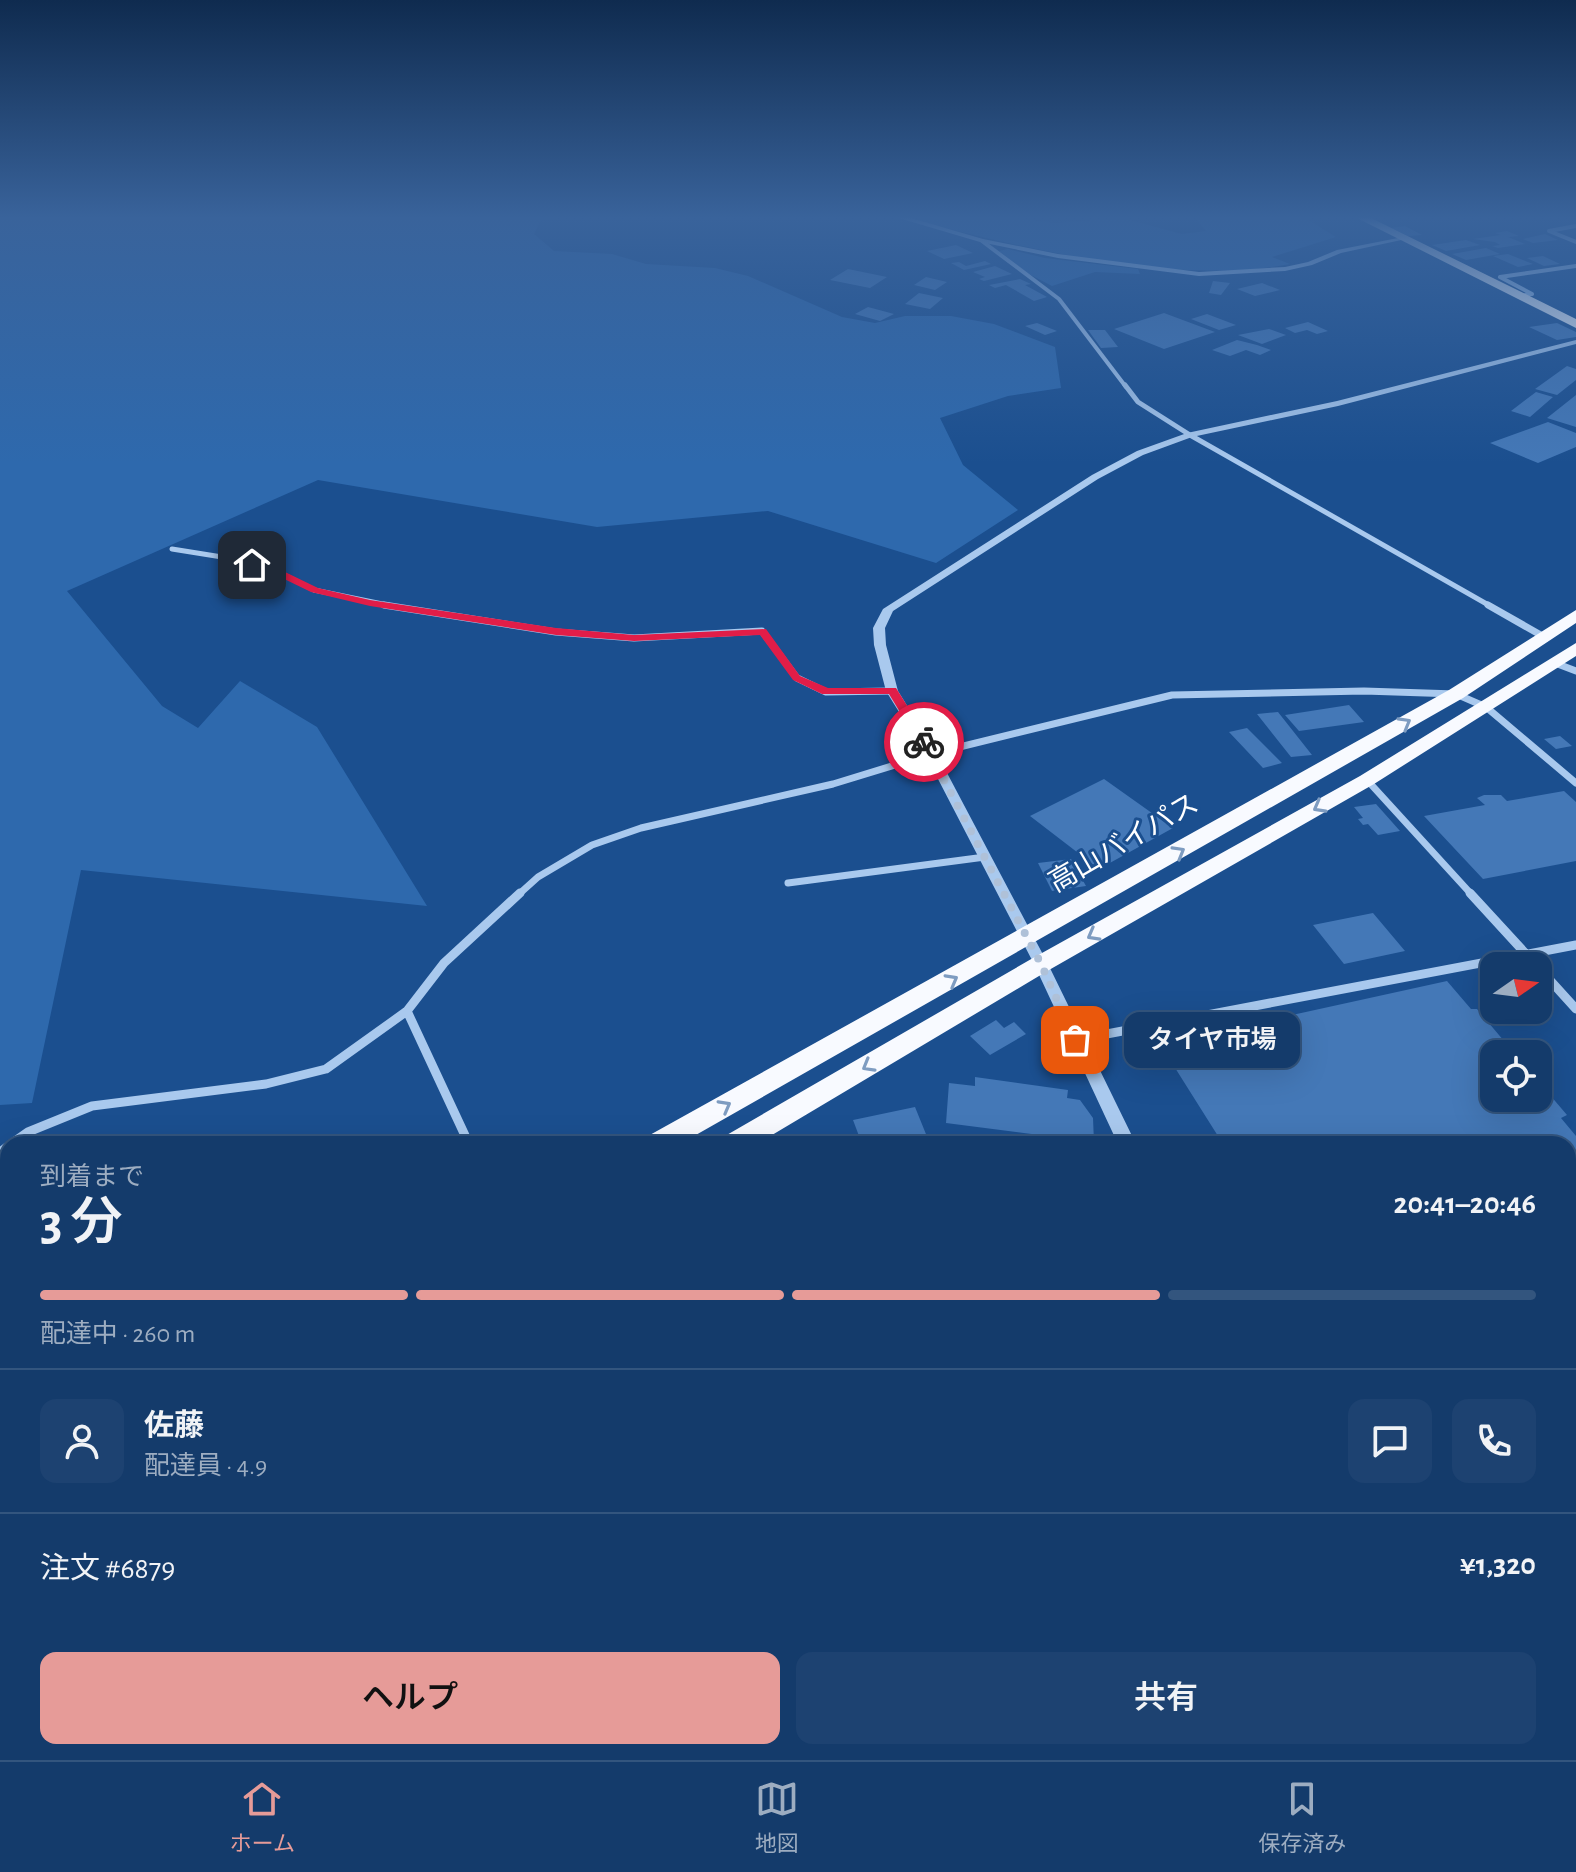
<!DOCTYPE html>
<html lang="ja">
<meta charset="utf-8">
<style>
:root{--surface:#143b6b;--page:#1d4271;--text:#f1f3f6;--muted:#9dadc1;--line:#33557e;--accent:#e69b98}
body{margin:0;font-family:"Alegreya Sans","Noto Sans JP",sans-serif;background:var(--page);color:var(--text);height:100vh;display:flex;flex-direction:column;font-size:30px;white-space:nowrap}
*{box-sizing:border-box;margin:0}
p{font-size:26px;color:var(--muted)}
.icon{flex:none;width:44px;height:44px;fill:none;stroke:currentColor;stroke-width:2;stroke-linecap:round;stroke-linejoin:round}
.map{position:relative;flex:1;overflow:hidden}
.side{position:absolute;left:0px;top:1136px;width:1576px;height:624px;display:flex;flex-direction:column;background:var(--surface);border-radius:24px 24px 0 0;box-shadow:0 8px 32px #0002,0 0 0 2px var(--line)}
.side>*{flex:none}
.needle{width:52px;rotate:76deg}
.tools{position:absolute;left:1480px;top:952px;display:grid;gap:16px}
.tools a{display:grid;place-items:center;width:72px;height:72px;border-radius:16px;background:var(--surface);box-shadow:0 8px 32px #0002,0 0 0 2px var(--line);font-size:40px}
.pin{position:absolute;display:grid;place-items:center;width:68px;height:68px;color:#fff;margin:-34px;border-radius:16px;box-shadow:0 4px 12px #0006}
.courier{position:absolute;display:grid;place-items:center;width:80px;height:80px;margin:-40px;border:6px solid #e11d48;border-radius:50%;background:#fff;color:#222;box-shadow:0 2px 10px #0007}
.bubble{position:absolute;height:56px;border-radius:16px;background:var(--surface);box-shadow:0 8px 32px #0002,0 0 0 2px var(--line);font-size:26px;font-weight:600;line-height:56px;text-align:center}
.head em{font-style:normal;font-weight:600}
.head div{display:flex;flex-direction:column-reverse}
.head{display:flex;align-items:center;justify-content:space-between;height:136px;padding:0 40px}
h1{font-size:52px;font-weight:600;line-height:60px}
.bar{display:grid;grid-template-columns:repeat(4,1fr);gap:12px 8px;align-content:center;height:96px;padding:0 40px}
.bar i{height:10px;border-radius:6px;background:var(--line)}
.bar .active{background:var(--accent)}
.bar p{grid-column:span 4}
.line{display:flex;align-items:center;gap:20px;padding:0 40px;border-top:2px solid var(--line)}
.line div{flex:1}
.round{display:grid;place-items:center;flex:none;width:84px;height:84px;border-radius:16px;background:var(--page)}
.action{display:flex;gap:16px;margin-top:auto;padding:16px 40px}
.action a{flex:1;height:92px;border-radius:16px;background:var(--accent);color:#111;font-size:32px;font-weight:600;line-height:92px;text-align:center}
.action a+a{background:var(--page);color:var(--text)}
.tab-bar{display:flex;justify-content:space-around;align-items:center;height:112px;border-top:2px solid var(--line);background:var(--surface);font-size:22px;color:var(--muted)}
.tab-bar a{display:grid;justify-items:center;gap:4px}
.tab-bar .active{color:var(--accent)}
.map>svg:first-child{display:block}
.green{fill:#2e69ad}
.building{fill:#4478b7}
.lines{fill:none;stroke-linecap:round;stroke-linejoin:round}
.minor-far4{stroke:#a9c9ee;stroke-width:4}
.minor-far3{stroke:#a9c9ee;stroke-width:5}
.minor-far2{stroke:#a9c9ee;stroke-width:7}
.minor-far1{stroke:#a9c9ee;stroke-width:9}
.minor{stroke:#a9c9ee;stroke-width:12}
.tertiary{fill:#a9c9ee;fill-rule:evenodd}
.trunk{fill:#f8faff;fill-rule:evenodd}
.oneway{stroke:#7e9cc1}
.route{fill:#e11d48}
.done{stroke:#afc1d8;stroke-width:8;stroke-dasharray:0 14.4}
.labels{text-anchor:middle;stroke-width:6;stroke-linejoin:round;paint-order:stroke}
.street-label{font-size:28px;fill:#fff;stroke:#1b4f8f}
</style>
<div class="map">
<svg width="1576" height="1760" viewBox="0 0 1576 1760">
<rect width="100%" height="100%" fill="#1b4f8f"/>
<!-- green -->
<path class="green" d="M0,216H575L541,220L534,234L554,251L612,254L646,264L715,268L748,276L842,317L875,323L905,316H951L994,324L1055,347L1061,388L1008,396L940,418L963,465L1018,510L936,563L768,511L597,527L318,480L67,591L162,706L198,728L240,681L317,727L427,906L81,870L32,1103L0,1105Z
M929,216L1005,217L1055,223L1122,218L1182,234L1206,231L1193,216H1302L1336,237L1272,257L1290,264C1173,286 1031,249 916,221Z
M1008,249L1045,258L1138,269L1140,274L1095,272L1052,286L1025,272L999,251Z"/>
<!-- building -->
<path class="building" d="M1405,226L1422,235L1408,236L1391,228Z
M1507,231L1519,236L1508,237L1525,244L1498,248L1492,246L1500,245L1495,242L1473,239L1501,235L1495,233Z
M1545,234L1558,240L1533,243L1523,239Z
M1466,240L1480,245L1446,251L1432,245Z
M956,245L973,253L944,259L927,251Z
M1486,248L1500,254L1466,260L1452,254Z
M1508,254L1533,264L1518,267L1493,256Z
M1543,256L1560,264L1544,266L1527,258Z
M985,261L991,264L964,270L951,263L959,262L966,266Z
M995,266L1012,274L984,281L979,279L985,277L973,272Z
M848,269L887,277L870,288L830,280Z
M926,277L947,282L935,290L914,285Z
M1020,279L1031,284L1025,285L1047,297L1034,301L1006,285L995,288L989,285Z
M1213,281L1230,283L1221,295L1209,293Z
M1262,283L1280,290L1255,296L1237,289Z
M919,293L943,298L930,309L905,304Z
M868,307L894,314L880,321L855,314Z
M1164,313L1215,332L1164,349L1114,329Z
M1207,314L1236,325L1219,330L1191,319Z
M1308,322L1328,331L1317,334L1307,330L1295,333L1285,328Z
M1037,323L1057,331L1045,335L1025,326Z
M1557,323L1576,332V337L1557,340L1529,327Z
M1269,329L1286,335L1262,344L1238,335Z
M1088,330H1105L1118,347L1101,348Z
M1237,340L1257,345L1271,350L1260,355L1246,350L1230,356L1212,350Z
M1567,366L1576,369V380L1557,395L1535,389Z
M1536,392L1553,397L1530,417L1511,411Z
M1576,395V427L1547,418Z
M1548,422L1576,433V447L1538,463L1490,443Z
M1349,705L1364,722L1299,731L1285,715Z
M1278,712L1312,755L1291,757L1257,714Z
M1247,728L1282,763L1263,768L1229,732Z
M1560,736L1572,746L1556,749L1544,739Z
M1104,779L1173,828L1099,869L1030,816Z
M1564,791L1576,802V861L1483,879L1424,816L1485,805L1477,798L1484,795H1501L1507,801Z
M1376,804L1400,831L1378,835L1368,824L1363,825L1358,819L1363,818L1354,807Z
M1071,859L1086,886L1052,891L1038,863Z
M1373,913L1405,951L1344,964L1313,925Z
M1447,981L1471,1009H1477L1515,1054H1494V1098H1538V1081L1567,1115L1561,1118L1576,1136V1163L1568,1165V1144H1223L1160,1044Z
M996,1020L1004,1028L1014,1022L1026,1034L990,1055L970,1036Z
M975,1077L1068,1090L1067,1098L1080,1100L1093,1118L1094,1142L946,1123L949,1083L975,1086Z
M915,1107L930,1144H862L853,1120Z
M0,1698H8V1752H415L414,1760H0Z"/>
<g class="lines">
<!-- minor-far4 -->
<path class="minor-far4" d="M1576,226L1549,231L1576,242
M982,241L1059,299L1126,387
M1519,296L1532,294L1500,277L1576,266"/>
<!-- minor-far3 -->
<path class="minor-far3" d="M1125,385L1138,402L1190,435L1492,607
M172,549L222,557L282,574L314,590L397,607"/>
<!-- minor-far2 -->
<path class="minor-far2" d="M384,605L556,632L634,638L762,631L797,678L826,692L892,691
M1488,605L1546,638
M1555,663L1576,671
M1367,780L1472,895
M788,883L985,857
M518,895L538,877L592,845L641,828L833,784L931,754L1172,695L1364,691L1456,694L1486,707L1576,783"/>
<!-- minor-far1 -->
<path class="minor-far1" d="M1470,893L1537,966
M1538,967L1576,1009
M407,1011L469,1144
M1075,1040L1576,945
M11,1144L28,1132L92,1106L266,1084L326,1069L407,1011L444,963L520,893
M0,1152L8,1146
M1568,1188L1576,1186"/>
<!-- minor -->
<path class="minor" d="M1568,1531L1576,1533
M1568,1658L1576,1642
M521,1760L522,1752
M1529,1760L1535,1752"/>
<!-- tertiary -->
<path class="tertiary" d="M892,216H904L983,239L1058,254L1199,272L1285,267L1308,262L1337,250L1403,237L1406,239L1341,253L1312,265L1285,271L1199,276L1058,258L980,242Z
M1576,340V344L1338,406L1192,437L1143,455L1098,479L893,611L885,628L886,645L898,691L937,754L1048,964L1136,1144H1118L1034,964L925,754L886,691L874,645L873,628L883,609L1092,475L1137,451L1187,433L1337,401Z
M1429,1752H1454L1457,1760H1432Z"/>
<!-- trunk -->
<path class="trunk" d="M1353,216H1367L1576,319V328Z
M1576,610V623L1463,698L680,1144H644L648,1136L1449,690Z
M1576,643V656L1374,784L1049,970L757,1144H721L725,1136L1033,958L1360,776Z
M8,1511V1547L0,1550V1514Z
M8,1570V1606L0,1609V1573Z"/>
</g>
<!-- one-way arrows -->
<defs><path id="oneway-chevron" d="M-2-3.5L2.5 0L-2 3.5" fill="none" stroke-width="1.6" stroke-linecap="round" stroke-linejoin="round" transform="scale(2)"/></defs>
<g class="oneway">
<use href="#oneway-chevron" transform="translate(1405 723) rotate(-30)"/>
<use href="#oneway-chevron" transform="translate(1319 807) rotate(151)"/>
<use href="#oneway-chevron" transform="translate(1179 852) rotate(-30)"/>
<use href="#oneway-chevron" transform="translate(1093 935) rotate(151)"/>
<use href="#oneway-chevron" transform="translate(952 980) rotate(-29)"/>
<use href="#oneway-chevron" transform="translate(868 1066) rotate(150)"/>
<use href="#oneway-chevron" transform="translate(725 1106) rotate(-29)"/>
</g>
<!-- sky -->
<linearGradient id="sky" x2="0" y2="1"><stop stop-color="#0f2b4f"/><stop offset="0.47" stop-color="#39639b"/><stop offset="1" stop-color="#39639b" stop-opacity="0"/></linearGradient>
<rect width="1576" height="463" fill="url(#sky)"/>
<!-- route -->
<path class="route" d="M248,563L285,572L318,588L370,600L556,628L634,635L766,629L800,676L828,688H896L930,742L920,745L889,694H822L793,680L760,635L634,641L556,635L370,606L311,592L278,576L248,567Z"/>
<g class="lines">
<!-- done -->
<path class="done" d="M924,742L1041,964L1075,1040"/>
</g>
<g class="labels">
<!-- street labels -->
<g class="street-label">
<text transform="translate(1123 842) rotate(-30)" y="10">高山バイパス</text>
</g>
</g>
</svg>
<div class="tools">
<a><svg class="needle" viewBox="-14 -14 28 28"><path d="M0-13l5 13h-10z" fill="#e53935"/><path d="M0 13l5-13h-10z" fill="#9dadc1"/></svg></a>
<a><svg class="icon" aria-label="locate" viewBox="0 0 24 24"><circle cx="12" cy="12" r="6"/><path d="M12 2v4M12 18v4M2 12h4M18 12h4"/></svg></a>
</div>
<div class="pin" style="left:1075px;top:1040px;background:#ea580c"><svg class="icon" aria-label="bag" viewBox="0 0 24 24"><path d="M5 8h14l-1 12H6zM9 8a3 3 0 0 1 6 0"/></svg></div>
<div class="pin" style="left:252px;top:565px;background:#1f2937"><svg class="icon" aria-label="home" viewBox="0 0 24 24"><path d="M3 11l9-7 9 7M6 9v11h12V9"/></svg></div>
<div class="courier" style="left:924px;top:742px"><svg class="icon" aria-label="bike" viewBox="0 0 24 24"><circle cx="6" cy="16" r="4"/><circle cx="18" cy="16" r="4"/><path d="M6 16l4-8h5l3 8M10 8l3 8H6M13 5h3"/></svg></div>
<div class="bubble" style="left:1124px;top:1012px;width:176px">タイヤ市場</div>
<section class="side">
<div class="head"><div><h1>3 分</h1><p>到着まで</p></div><em>20:41–20:46</em></div>
<div class="bar"><i class="active"></i><i class="active"></i><i class="active"></i><i></i><p>配達中 · 260 m</p></div>
<div class="line" style="height:144px"><a class="round"><svg class="icon" aria-label="person" viewBox="0 0 24 24"><circle cx="12" cy="8" r="4"/><path d="M4 21q1-7 8-7t8 7"/></svg></a><div><b>佐藤</b><p>配達員 · 4.9</p></div><a class="round"><svg class="icon" aria-label="chat" viewBox="0 0 24 24"><path d="M4 5h16v11H9l-5 4z"/></svg></a><a class="round"><svg class="icon" aria-label="phone" viewBox="0 0 24 24"><path d="M5 4h4l2 5-3 2q2 4 5 5l2-3 5 2v4C11 20 4 13 5 4z"/></svg></a></div>
<div class="line" style="height:104px"><div>注文 #6879</div><b>¥1,320</b></div>
<div class="action"><a>ヘルプ</a><a>共有</a></div>
</section>
</div>
<nav class="tab-bar">
<a class="active"><svg class="icon" aria-label="home" viewBox="0 0 24 24"><path d="M3 11l9-7 9 7M6 9v11h12V9"/></svg>ホーム</a>
<a><svg class="icon" aria-label="map" viewBox="0 0 24 24"><path d="M3 6l6-2 6 2 6-2v14l-6 2-6-2-6 2zM9 4v14M15 6v14"/></svg>地図</a>
<a><svg class="icon" aria-label="saved" viewBox="0 0 24 24"><path d="M7 4h10v16l-5-4-5 4z"/></svg>保存済み</a>
</nav>
